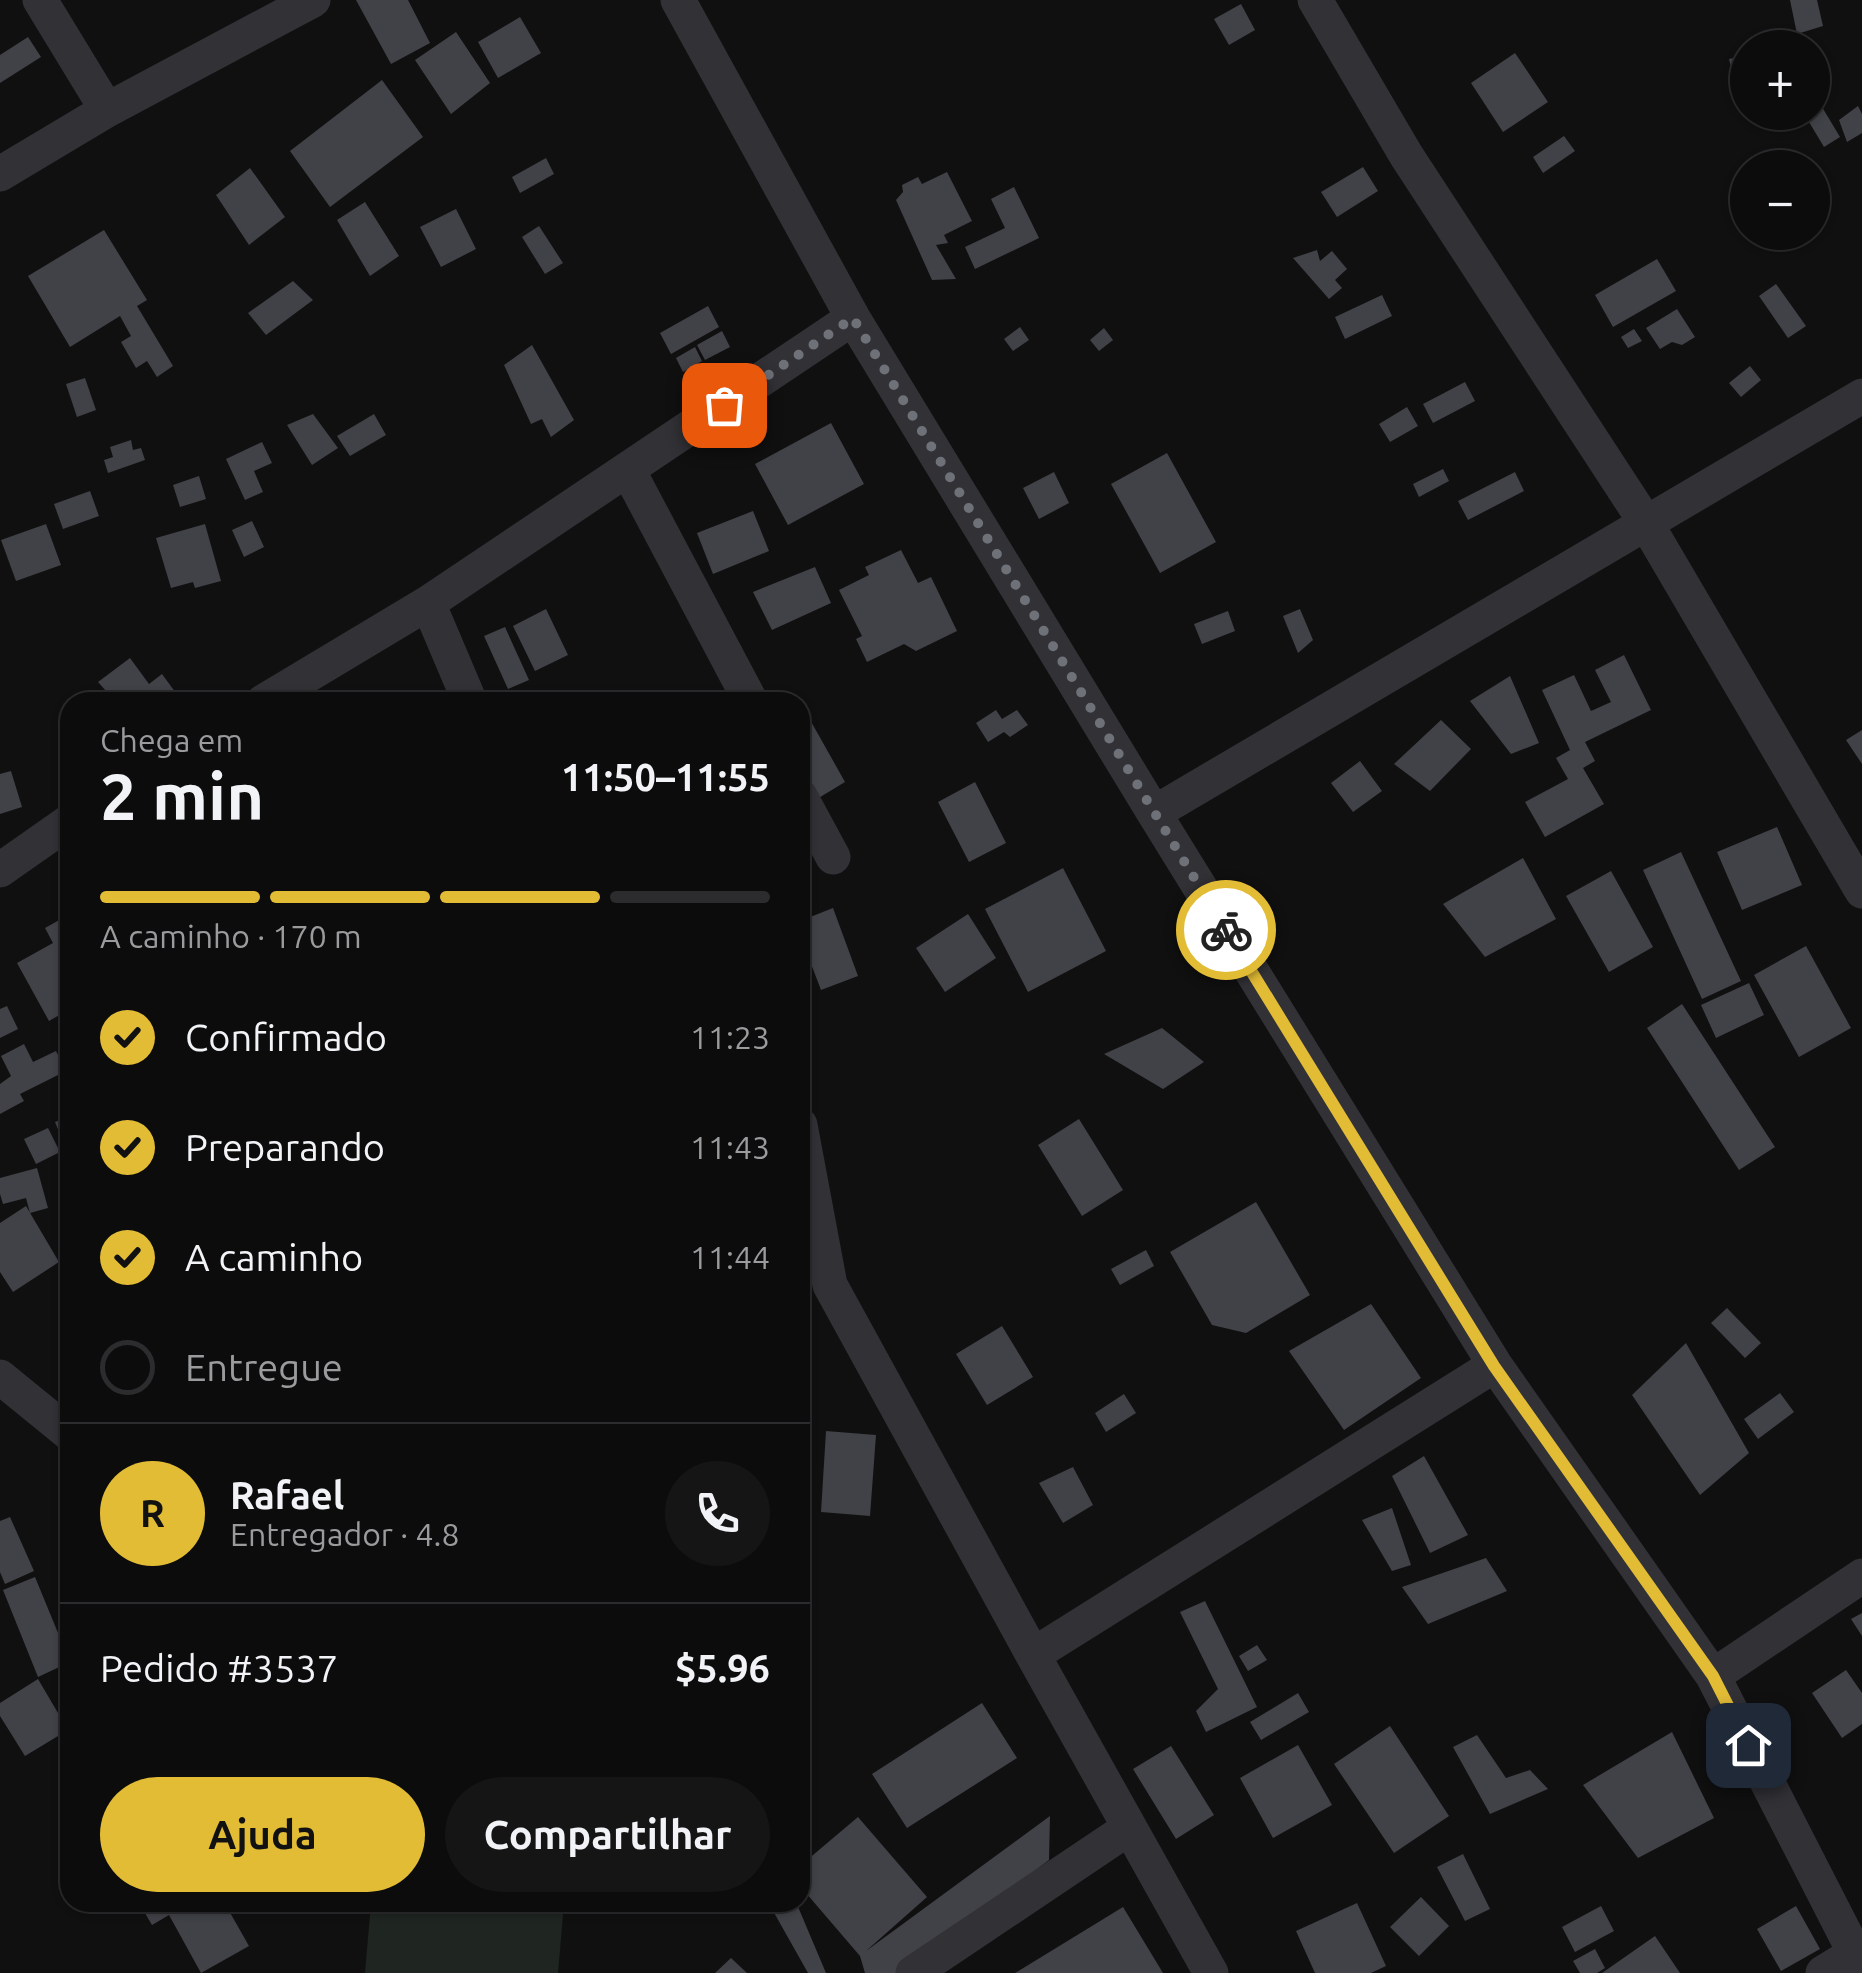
<!DOCTYPE html>
<html lang="pt">
<meta charset="utf-8">
<style>
:root{--surface:#0c0c0d;--page:#151516;--text:#f1f3f6;--muted:#9a9b9d;--line:#2c2c2e;--accent:#e3bc36}
body{margin:0;font-family:Ubuntu,sans-serif;background:var(--page);color:var(--text);height:100vh;display:flex;flex-direction:column;font-size:38px;white-space:nowrap}
*{box-sizing:border-box;margin:0}
p{font-size:32px;color:var(--muted)}
.icon{flex:none;width:55px;height:55px;fill:none;stroke:currentColor;stroke-width:2;stroke-linecap:round;stroke-linejoin:round}
.map{position:relative;flex:1;overflow:hidden}
.drawer{position:absolute;left:60px;top:692px;width:750px;height:1220px;display:flex;flex-direction:column;background:var(--surface);border-radius:30px;box-shadow:0 2px 8px #0004,0 0 0 2px var(--line)}
.drawer>*{flex:none}
.buttons{position:absolute;left:1730px;top:30px;display:grid;gap:20px}
.buttons a{display:grid;place-items:center;width:100px;height:100px;border-radius:50%;background:var(--surface);box-shadow:0 2px 8px #0004,0 0 0 2px var(--line);font-size:50px}
.pin{position:absolute;display:grid;place-items:center;width:85px;height:85px;color:#fff;margin:-42px;border-radius:20px;box-shadow:0 5px 15px #0006}
.courier{position:absolute;display:grid;place-items:center;width:100px;height:100px;margin:-50px;border:8px solid #e3bc36;border-radius:50%;background:#fff;color:#222;box-shadow:0 2px 12px #0007}
.headline em{font-style:normal;font-weight:600}
.headline div{display:flex;flex-direction:column-reverse}
.headline{display:flex;align-items:center;justify-content:space-between;height:170px;padding:0 40px}
h1{font-size:65px;font-weight:600;line-height:75px}
.bar{display:grid;grid-template-columns:repeat(4,1fr);gap:15px 10px;align-content:center;height:120px;padding:0 40px}
.bar i{height:12px;border-radius:8px;background:var(--line)}
.bar .current{background:var(--accent)}
.bar p{grid-column:span 4}
.line{display:flex;align-items:center;gap:25px;padding:0 40px;border-top:2px solid var(--line)}
.line div{flex:1}
.round{display:grid;place-items:center;flex:none;width:105px;height:105px;border-radius:52px;background:var(--page)}
ol{padding:0 40px;list-style:none}
li{display:flex;align-items:center;gap:30px;height:110px}
li p{margin-inline-start:auto}
li .icon{padding:10px;border-radius:50%;background:var(--accent);color:#111;stroke-width:4}
li:last-child{color:var(--muted)}
li i{width:55px;height:55px;border:5px solid var(--line);border-radius:50%}
.cta{display:flex;gap:20px;margin-top:auto;padding:20px 40px}
.cta a{flex:1;height:115px;border-radius:60px;background:var(--accent);color:#111;font-size:40px;font-weight:600;line-height:115px;text-align:center}
.cta a+a{background:var(--page);color:var(--text)}
.map>svg:first-child{display:block}
.grass{fill:#1f2520}
.building{fill:#414247}
.lines{fill:none;stroke-linecap:round;stroke-linejoin:round}
.minor{stroke:#313136;stroke-width:35}
.done{stroke:#6f7179;stroke-width:10;stroke-dasharray:0 18}
.route{stroke:#e3bc36;stroke-width:12}
</style>
<div class="map">
<svg width="1862" height="1973" viewBox="0 0 1862 1973">
<rect width="100%" height="100%" fill="#101011"/>
<!-- grass -->
<path class="grass" d="M371,1903H564L558,1973H365Z"/>
<!-- building -->
<path class="building" d="M356,0H408L430,43L391,64Z
M1790,0H1817L1823,26L1797,34Z
M1241,4L1255,30L1229,45L1214,19Z
M520,17L541,53L498,78L478,42Z
M456,32L490,83L451,114L415,60Z
M28,37L41,57L0,83V55Z
M1515,53L1548,102L1503,132L1471,83Z
M1748,55V76L1734,79L1729,59Z
M382,80L423,137L330,207L290,151Z
M1858,106L1862,114V133L1847,142L1839,120Z
M1822,107L1840,137L1824,147L1806,117Z
M1564,136L1575,151L1543,173L1533,157Z
M546,158L554,174L520,193L512,177Z
M1363,167L1378,191L1337,217L1321,192Z
M250,168L285,217L249,245L216,195Z
M947,172L972,221L944,235L948,243L936,245L956,279L932,280L896,200L903,192L902,185L918,177L922,184Z
M1014,187L1039,238L975,269L965,247L1005,228L991,199Z
M365,202L399,256L370,276L337,220Z
M456,209L476,249L441,267L420,227Z
M539,226L563,263L545,274L522,237Z
M104,230L147,300L137,306L173,366L157,377L147,361L136,368L121,342L131,336L120,316L70,347L28,276Z
M1317,250L1320,261L1332,251L1347,269L1335,280L1342,288L1329,299L1293,258Z
M1657,259L1676,291L1613,327L1595,295Z
M293,281L313,300L266,335L248,313Z
M1776,284L1806,326L1788,338L1759,296Z
M1382,295L1392,316L1345,339L1335,317Z
M708,306L719,327L671,354L660,333Z
M1677,309L1695,337L1682,345L1672,342L1660,349L1646,328Z
M1020,327L1029,340L1013,351L1004,339Z
M1104,328L1113,340L1099,351L1090,340Z
M1634,329L1642,341L1628,348L1621,337Z
M722,331L730,347L705,360L697,345Z
M532,345L574,420L551,437L542,419L531,424L504,365Z
M695,347L702,361L683,372L676,358Z
M1750,366L1761,380L1741,397L1729,383Z
M85,378L96,410L77,417L66,384Z
M1465,382L1475,401L1433,423L1423,404Z
M1407,407L1418,426L1390,442L1379,424Z
M313,414L338,448L312,465L287,425Z
M374,414L386,435L350,456L337,436Z
M831,423L864,484L788,525L755,464Z
M131,440L133,450L141,448L145,460L108,473L104,460L113,457L110,447Z
M262,442L272,463L254,471L263,492L245,500L226,459Z
M1167,453L1216,542L1160,573L1111,484Z
M1443,469L1449,481L1419,497L1413,484Z
M1054,472L1069,503L1039,519L1023,488Z
M1515,472L1524,491L1468,520L1458,501Z
M199,476L206,499L180,507L173,485Z
M90,491L99,516L63,529L54,504Z
M753,511L769,551L713,574L697,533Z
M252,521L264,547L244,557L232,530Z
M46,524L61,565L16,581L1,540Z
M205,524L221,581L195,588L193,582L171,588L156,538Z
M901,550L918,583L931,577L957,631L916,651L904,644L867,662L856,639L862,636L839,590L869,575L865,567Z
M815,567L831,603L772,630L753,592Z
M546,609L568,655L535,671L513,626Z
M1300,609L1313,640L1298,653L1283,616Z
M1228,611L1235,631L1202,644L1194,624Z
M505,627L529,680L508,689L484,636Z
M1624,655L1651,710L1585,742L1595,761L1583,768L1604,804L1545,837L1525,802L1568,779L1556,758L1570,750L1542,690L1574,675L1591,711L1611,702L1595,670Z
M130,658L149,684L162,674L181,700L178,702H91L106,691L98,682Z
M1510,676L1539,743L1511,754L1470,701Z
M800,702L845,782L812,802L800,779Z
M996,710L1002,719L1017,710L1028,725L1010,737L1004,732L988,742L976,723Z
M1441,720L1471,749L1430,791L1394,764Z
M1862,730V764L1846,740Z
M1360,761L1382,791L1353,812L1331,783Z
M11,771L22,807L0,814V774Z
M975,782L1006,843L969,862L938,802Z
M1777,827L1802,885L1742,910L1717,852Z
M1681,852L1741,981L1702,999L1643,870Z
M1523,858L1556,919L1485,957L1443,904Z
M1063,868L1106,951L1028,992L985,909Z
M1611,871L1653,947L1609,972L1566,896Z
M833,908L858,976L821,990L800,935V921Z
M70,914V1009L49,1021L17,963L53,943L45,928Z
M968,914L996,958L945,992L916,948Z
M1806,946L1851,1028L1799,1057L1754,975Z
M1749,983L1764,1015L1716,1038L1701,1005Z
M1682,1004L1775,1147L1739,1170L1647,1028Z
M7,1006L18,1029L0,1038V1009Z
M1162,1028L1204,1062L1163,1089L1104,1054Z
M24,1044L33,1062L56,1051L66,1071L20,1094L24,1101L0,1114V1084L11,1076L1,1056Z
M70,1116V1140L63,1142L55,1122Z
M1079,1119L1123,1190L1082,1216L1038,1145Z
M48,1128L60,1152L36,1164L24,1139Z
M37,1168L48,1208L30,1213L26,1198L3,1204L0,1194V1178Z
M1256,1202L1310,1295L1246,1333L1212,1325L1170,1252Z
M26,1206L59,1262L13,1292L0,1272V1223Z
M1146,1250L1154,1266L1120,1285L1111,1269Z
M1371,1304L1421,1378L1344,1430L1289,1351Z
M1727,1308L1761,1343L1745,1358L1711,1323Z
M1002,1326L1033,1377L987,1405L956,1354Z
M1686,1343L1749,1453L1700,1495L1632,1395Z
M1780,1393L1794,1412L1758,1439L1744,1419Z
M1124,1394L1136,1413L1106,1432L1095,1413Z
M826,1431L876,1435L870,1516L821,1512Z
M1424,1456L1468,1535L1430,1553L1392,1476Z
M1073,1467L1093,1505L1063,1523L1039,1483Z
M1392,1508L1411,1565L1392,1571L1362,1520Z
M10,1517L34,1571L5,1584L0,1572V1521Z
M1486,1558L1507,1591L1428,1624L1402,1587Z
M35,1577L70,1662L38,1677L3,1590Z
M1205,1601L1257,1707L1206,1732L1196,1711L1218,1689L1180,1612Z
M1862,1613V1636L1851,1619Z
M1257,1645L1267,1660L1248,1671L1239,1656Z
M1846,1670L1862,1693V1724L1842,1738L1812,1693Z
M38,1679L68,1730L25,1756L0,1716V1703Z
M1298,1693L1309,1712L1261,1740L1250,1722Z
M982,1703L1017,1758L907,1828L872,1774Z
M1390,1726L1449,1816L1394,1853L1334,1764Z
M1672,1732L1714,1818L1638,1858L1583,1785Z
M1477,1735L1506,1778L1530,1770L1548,1789L1490,1814L1453,1747Z
M1298,1745L1332,1805L1273,1838L1240,1778Z
M1171,1746L1214,1815L1176,1839L1133,1769Z
M1050,1816L1049,1860L898,1973H865L860,1956L800,1886V1866L858,1817L927,1897L866,1951Z
M1463,1854L1490,1909L1465,1921L1437,1867Z
M1421,1897L1449,1926L1419,1956L1390,1927Z
M119,1902H224L249,1946L201,1973L169,1915L152,1925L139,1903L125,1912Z
M768,1902H796L826,1973H808Z
M1357,1903L1386,1966L1371,1973H1315L1296,1931Z
M1601,1906L1614,1931L1575,1952L1562,1927Z
M1796,1906L1820,1949L1781,1971L1757,1929Z
M1123,1907L1163,1973H1015Z
M1655,1936L1680,1973H1602Z
M1595,1949L1605,1968L1597,1973H1580L1573,1961Z
M731,1958L747,1973H715Z"/>
<g class="lines">
<!-- minor -->
<path class="minor" d="M40,0L107,110
M678,0L853,318L1154,813L1495,1365L1713,1676L1862,1967
M1315,0L1406,155L1646,523L1862,891
M0,174L107,110L313,0
M628,470L751,702
M428,603L470,702
M263,702L428,603L853,318
M800,796L833,857
M1154,813L1862,396
M0,870L70,821
M800,1125L830,1285L1033,1655L1211,1973
M0,1377L70,1434
M1033,1655L1495,1365
M1713,1676L1862,1576
M913,1973L1129,1828
M1823,1973L1854,1954"/>
</g>
<g class="lines">
<!-- done -->
<path class="done" d="M724,405L853,318L1226,930"/>
<!-- route -->
<path class="route" d="M1226,930L1494,1366L1713,1676L1748,1745"/>
</g>
</svg>
<div class="buttons">
<a>+</a>
<a>−</a>
</div>
<div class="pin" style="left:724px;top:405px;background:#ea580c"><svg class="icon" aria-label="bag" viewBox="0 0 24 24"><path d="M5 8h14l-1 12H6zM9 8a3 3 0 0 1 6 0"/></svg></div>
<div class="pin" style="left:1748px;top:1745px;background:#1f2937"><svg class="icon" aria-label="home" viewBox="0 0 24 24"><path d="M3 11l9-7 9 7M6 9v11h12V9"/></svg></div>
<div class="courier" style="left:1226px;top:930px"><svg class="icon" aria-label="bike" viewBox="0 0 24 24"><circle cx="6" cy="16" r="4"/><circle cx="18" cy="16" r="4"/><path d="M6 16l4-8h5l3 8M10 8l3 8H6M13 5h3"/></svg></div>
<section class="drawer">
<div class="headline"><div><h1>2 min</h1><p>Chega em</p></div><em>11:50–11:55</em></div>
<div class="bar"><i class="current"></i><i class="current"></i><i class="current"></i><i></i><p>A caminho · 170 m</p></div>
<ol>
<li><svg class="icon" aria-label="check" viewBox="0 0 24 24"><path d="M5 12l5 5 9-10"/></svg>Confirmado<p>11:23</p></li>
<li><svg class="icon" aria-label="check" viewBox="0 0 24 24"><path d="M5 12l5 5 9-10"/></svg>Preparando<p>11:43</p></li>
<li><svg class="icon" aria-label="check" viewBox="0 0 24 24"><path d="M5 12l5 5 9-10"/></svg>A caminho<p>11:44</p></li>
<li><i></i>Entregue</li>
</ol>
<div class="line" style="height:180px"><b class="round" style="background:var(--accent);color:#111">R</b><div><b>Rafael</b><p>Entregador · 4.8</p></div><a class="round"><svg class="icon" aria-label="phone" viewBox="0 0 24 24"><path d="M5 4h4l2 5-3 2q2 4 5 5l2-3 5 2v4C11 20 4 13 5 4z"/></svg></a></div>
<div class="line" style="height:130px"><div>Pedido #3537</div><b>$5.96</b></div>
<div class="cta"><a>Ajuda</a><a>Compartilhar</a></div>
</section>
</div>
